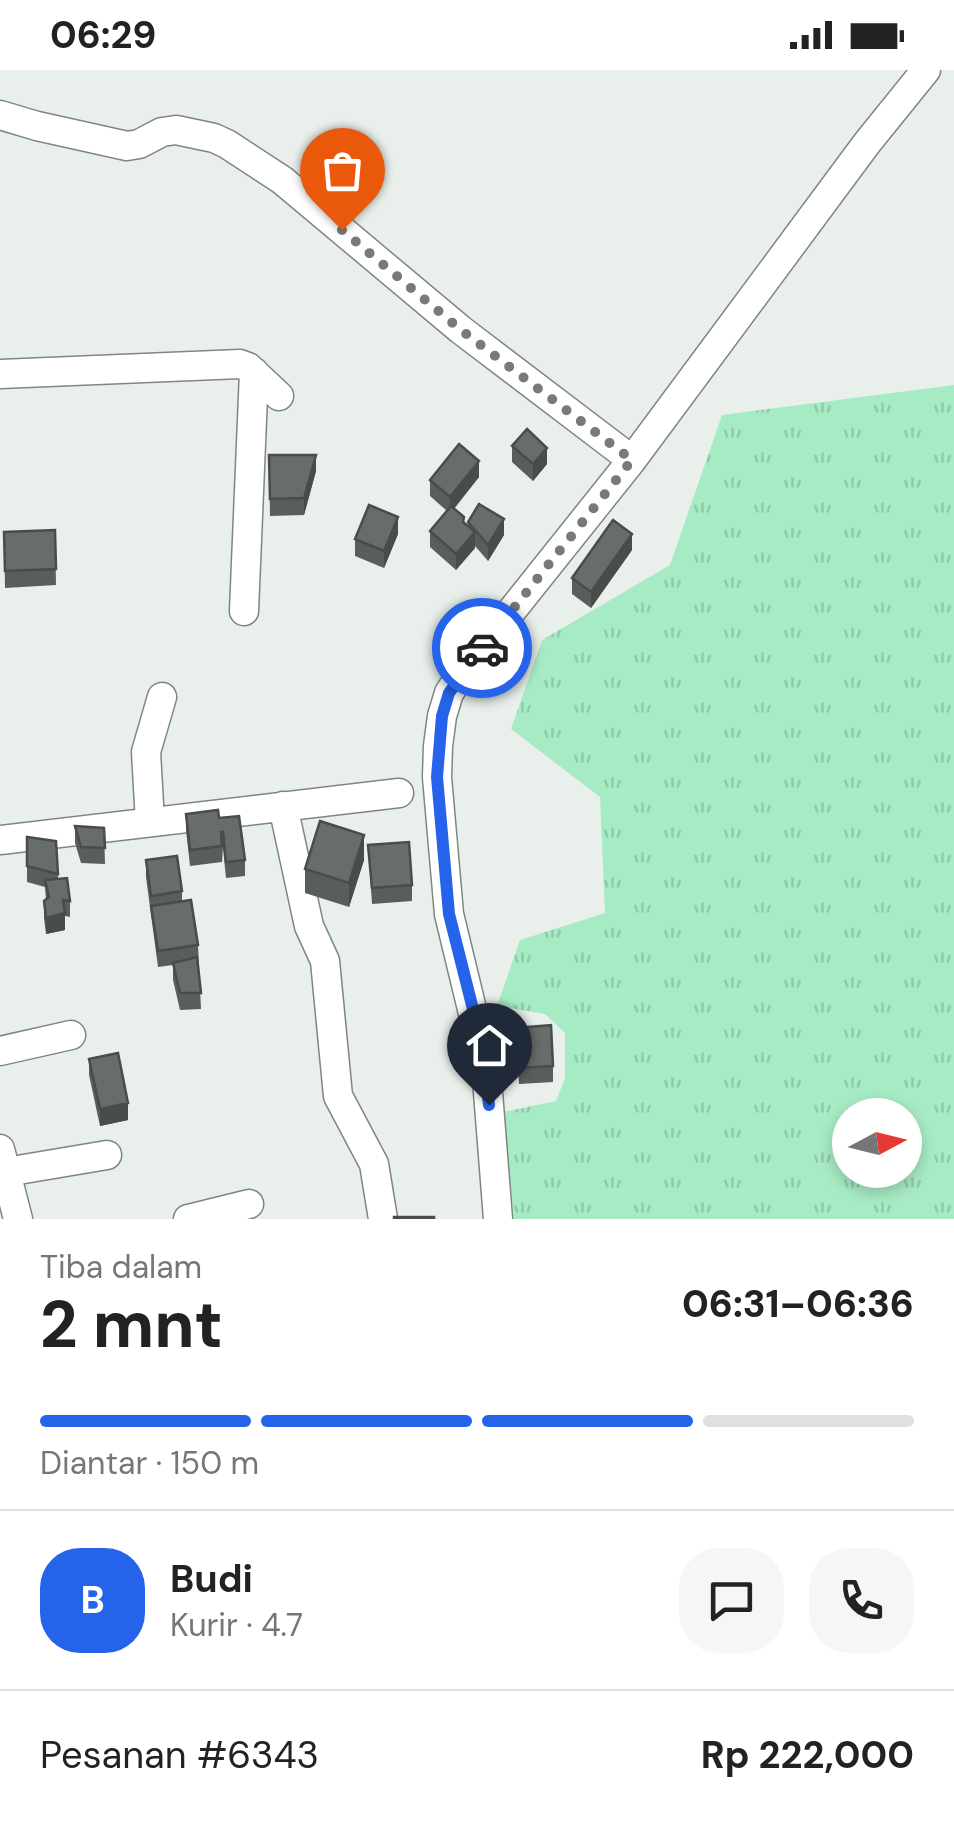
<!DOCTYPE html>
<html lang="id">
<meta charset="utf-8">
<style>
:root{--surface:#fff;--page:#f6f6f6;--text:#222;--muted:#767676;--line:#e0e0e0;--accent:#2563eb}
body{margin:0;font-family:"DM Sans",sans-serif;background:var(--page);color:var(--text);height:100vh;display:flex;flex-direction:column;font-size:38px;white-space:nowrap}
*{box-sizing:border-box;margin:0}
p{font-size:32px;color:var(--muted)}
.icon{flex:none;width:55px;height:55px;fill:none;stroke:currentColor;stroke-width:2;stroke-linecap:round;stroke-linejoin:round}
.map{position:relative;height:1149px;overflow:hidden}
.side{display:flex;flex-direction:column;background:var(--surface);flex:1}
.side>*{flex:none}
.needle{width:65px;rotate:83deg}
.fabs{position:absolute;left:832px;top:1028px;display:grid;gap:20px}
.fabs a{display:grid;place-items:center;width:90px;height:90px;border-radius:50%;background:var(--surface);box-shadow:0 5px 15px #0003;font-size:50px}
.pin{position:absolute;display:grid;place-items:center;width:85px;height:85px;color:#fff;margin:-102px -42px;border-radius:50% 50% 50% 0;rotate:-45deg;box-shadow:0 0 10px #0007}
.pin .icon{rotate:45deg}
.courier{position:absolute;display:grid;place-items:center;width:100px;height:100px;margin:-50px;border:8px solid #2563eb;border-radius:50%;background:#fff;color:#222;box-shadow:0 2px 12px #0007}
.summary em{font-style:normal;font-weight:800}
.summary div{display:flex;flex-direction:column-reverse}
.summary{display:flex;align-items:center;justify-content:space-between;height:170px;padding:0 40px}
h1{font-size:65px;font-weight:800;line-height:75px}
.bar{display:grid;grid-template-columns:repeat(4,1fr);gap:15px 10px;align-content:center;height:120px;padding:0 40px}
.bar i{height:12px;border-radius:8px;background:var(--line)}
.bar .selected{background:var(--accent)}
.bar p{grid-column:span 4}
.line{display:flex;align-items:center;gap:25px;padding:0 40px;border-top:2px solid var(--line)}
.line div{flex:1}
.round{display:grid;place-items:center;flex:none;width:105px;height:105px;border-radius:40px;background:var(--page)}
.status{display:flex;justify-content:space-between;align-items:center;height:70px;padding:0 50px;background:var(--surface);direction:ltr}
.status svg{height:28px;fill:currentColor}
.map>svg:first-child{display:block}
.grass{fill:url(#grass-tufts);fill-rule:evenodd}
.lines{fill:none;stroke-linecap:round;stroke-linejoin:round}
.minor-casing{stroke:#7f8682;stroke-width:31}
.minor{stroke:#fff;stroke-width:28}
.wall{fill:#595e5a}
.shaded-wall{fill:#484c4a}
.building{fill:#676d69;stroke:#484c4a;stroke-width:2.5}
.done{stroke:#777b78;stroke-width:10;stroke-dasharray:0 18}
.route{stroke:#2563eb;stroke-width:12}
</style>
<div class="status"><b>06:29</b><svg viewBox="0 0 49 12"><path d="M0 12V9h3v3zM5 12V6h3v6zM10 12V3h3v9zM15 12V0h3v12zM26 1h20v11H26zM47 4h2v5h-2z"/></svg></div>
<div class="map">
<svg width="954" height="1149" viewBox="0 0 954 1149">
<defs>
<pattern id="grass-tufts" width="24" height="20" patternUnits="userSpaceOnUse" patternTransform="scale(2.5)"><rect width="24" height="20" fill="#a7ebc4"/><path d="M3 7l-1-3M5 7V3M7 7l1-3M15 17l-1-3M17 17v-4M19 17l1-3" fill="none" stroke="#90caa9"/></pattern>
</defs>
<rect width="100%" height="100%" fill="#e9f0eb"/>
<!-- grass -->
<path class="grass" d="M954,315V1149H514L503,1042L556,1031L565,1008V963L545,944L497,936L520,870L605,843L600,727L511,659L542,570L670,495L722,345ZM850,1045H905V1100H850Z"/>
<g class="lines">
<!-- minor casing -->
<g class="minor-casing">
<path id="minor" d="M0,45L37,56L127,76L139,74L162,62L176,60L214,68L227,74L282,110L461,260L632,390
M0,304L240,294L248,297L279,326
M244,541L254,302
M283,736L309,856L325,891L338,1026L374,1094L383,1149
M150,752L146,682L162,627
M0,770L399,723
M0,981L71,965
M0,1079L18,1149
M6,1102L107,1085
M188,1149L249,1134
M498,1149L486,997L449,844L437,707L438,676L442,646L449,623L462,603L632,390L867,73L926,0"/>
</g>
<!-- minor -->
<use href="#minor" class="minor"/>
</g>
<!-- wall -->
<path class="wall" d="M512,376L547,394L533,411L512,392Z
M269,385L316,401L304,445L270,446Z
M479,407L454,439L468,456V452L504,465L488,491L475,476V478L456,500L430,477V461L447,441L430,426V410Z
M55,460L56,515L5,518L4,462Z
M398,464L384,498L355,486V469Z
M632,480L591,538L572,524V508Z
M186,744L219,748L245,790V806L226,808L223,778L222,792L190,796L186,760Z
M75,756L104,758L105,794L81,793L75,773Z
M27,767L56,771L58,808L70,831V847L65,846V860L46,864L44,848V831L46,830L45,817L27,812Z
M368,775L412,815V831L372,834Z
M146,790L182,821V832L198,875L201,939L180,940L173,910V895L158,897L146,807Z
M364,790L349,837L305,823V799Z
M516,958L553,996V1012L519,1014Z
M89,989L128,1050L100,1056L89,1005Z"/>
<!-- shaded-wall -->
<path class="shaded-wall" d="M547,378V394L533,411V394Z
M316,385V401L304,445V428Z
M479,391V407L450,443V427Z
M398,447V464L384,498V481Z
M504,449V465L488,491V475Z
M475,462V478L456,500V484Z
M632,464V480L591,538V522Z
M364,765V790L349,837V813Z
M65,843V860L46,864V848Z
M128,1033V1050L100,1056V1039Z"/>
<!-- building -->
<path class="building" d="M527,359L547,378L533,394L512,376Z
M459,374L479,391L450,427L430,410Z
M269,385H316L304,428L270,429Z
M479,434L504,449L488,475L468,452Z
M369,435L398,447L384,481L355,469Z
M451,436L464,447L463,452L475,462L456,484L430,461Z
M613,450L632,464L591,522L572,508Z
M55,460L56,499L5,501L4,462Z
M218,740L219,748L239,746L245,790L226,792L223,762H221L222,776L190,780L186,744Z
M320,751L364,765L349,813L305,799Z
M75,756L104,758L105,778L81,777Z
M27,767L56,771L58,804L27,796Z
M409,772L412,815L372,818L368,775Z
M177,786L182,821L151,826L146,790Z
M67,808L70,831L63,830L65,843L46,848L44,831L49,827L45,810Z
M191,830L198,875L158,881L151,836Z
M197,887L201,923H180L173,893Z
M551,955L553,996L519,998L516,958Z
M118,983L128,1033L100,1039L89,989Z
M394,1147H434V1149H394Z"/>
<g class="lines">
<!-- done -->
<path class="done" d="M342,160L461,260L632,390L482,578"/>
<!-- route -->
<path class="route" d="M482,578L449,623L442,646L437,707L449,844L482,975L489,1035"/>
</g>
</svg>
<div class="fabs">
<a><svg class="needle" viewBox="-14 -14 28 28"><path d="M0-13l5 13h-10z" fill="#e53935"/><path d="M0 13l5-13h-10z" fill="#767676"/></svg></a>
</div>
<div class="pin" style="left:342px;top:160px;background:#ea580c"><svg class="icon" aria-label="bag" viewBox="0 0 24 24"><path d="M5 8h14l-1 12H6zM9 8a3 3 0 0 1 6 0"/></svg></div>
<div class="pin" style="left:489px;top:1035px;background:#1f2937"><svg class="icon" aria-label="home" viewBox="0 0 24 24"><path d="M3 11l9-7 9 7M6 9v11h12V9"/></svg></div>
<div class="courier" style="left:482px;top:578px"><svg class="icon" aria-label="car" viewBox="0 0 24 24"><path d="M5 17H2v-5l4-1 3-4h7l3 4 3 1v5h-3M9 17h6M6 11h13"/><circle cx="7" cy="17" r="2"/><circle cx="17" cy="17" r="2"/></svg></div>
</div>
<section class="side">
<div class="summary"><div><h1>2 mnt</h1><p>Tiba dalam</p></div><em>06:31–06:36</em></div>
<div class="bar"><i class="selected"></i><i class="selected"></i><i class="selected"></i><i></i><p>Diantar · 150 m</p></div>
<div class="line" style="height:180px"><b class="round" style="background:var(--accent);color:#fff">B</b><div><b>Budi</b><p>Kurir · 4.7</p></div><a class="round"><svg class="icon" aria-label="chat" viewBox="0 0 24 24"><path d="M4 5h16v11H9l-5 4z"/></svg></a><a class="round"><svg class="icon" aria-label="phone" viewBox="0 0 24 24"><path d="M5 4h4l2 5-3 2q2 4 5 5l2-3 5 2v4C11 20 4 13 5 4z"/></svg></a></div>
<div class="line" style="height:130px"><div>Pesanan #6343</div><b>Rp 222,000</b></div>
</section>
